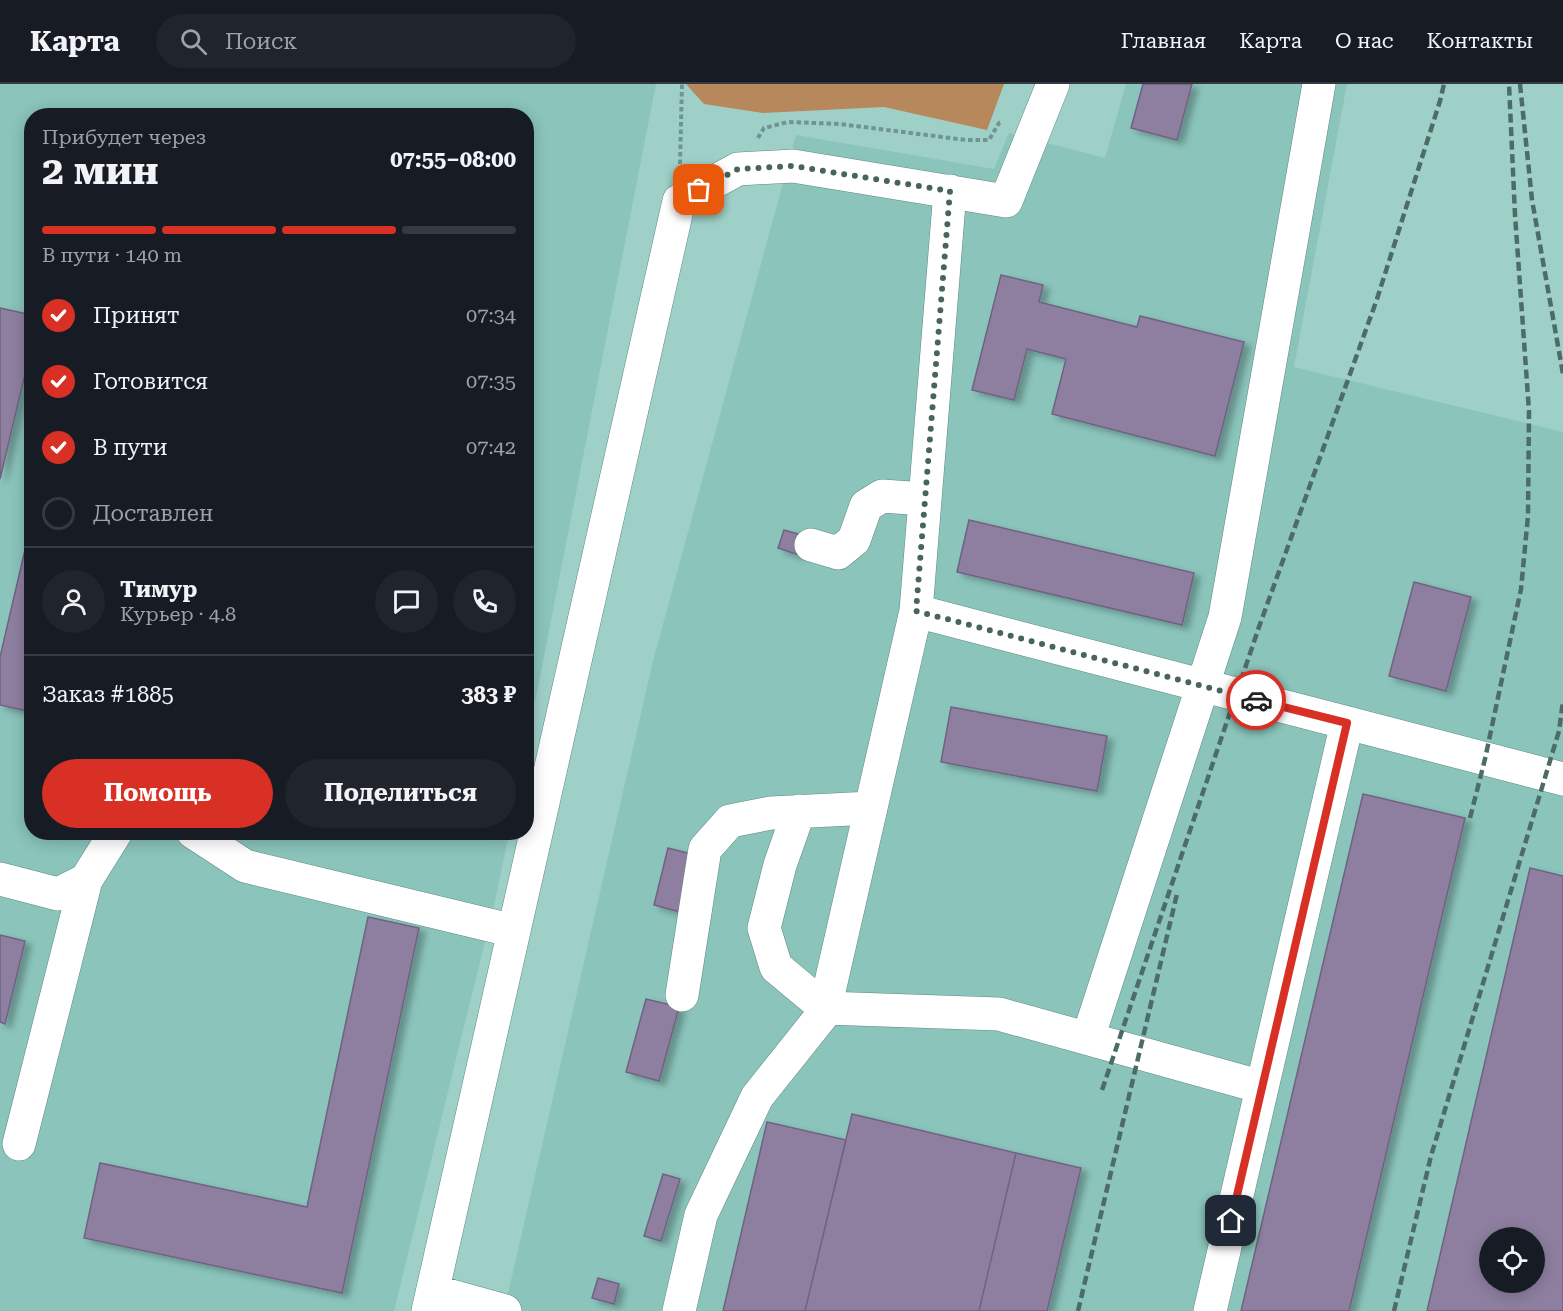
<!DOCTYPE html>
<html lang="ru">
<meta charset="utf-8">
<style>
:root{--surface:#171b24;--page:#20242c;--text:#f1f3f6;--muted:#9ea1a6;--line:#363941;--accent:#d93025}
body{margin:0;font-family:"Roboto Serif",serif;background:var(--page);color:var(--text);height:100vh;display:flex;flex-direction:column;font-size:22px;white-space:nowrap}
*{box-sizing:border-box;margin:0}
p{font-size:20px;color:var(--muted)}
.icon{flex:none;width:33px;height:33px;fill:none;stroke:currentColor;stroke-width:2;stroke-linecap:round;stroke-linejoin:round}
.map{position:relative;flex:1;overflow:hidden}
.sheet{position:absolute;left:24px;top:24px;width:510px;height:732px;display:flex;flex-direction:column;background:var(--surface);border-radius:24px;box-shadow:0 3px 15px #0003}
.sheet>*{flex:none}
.fabs{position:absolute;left:1479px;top:1143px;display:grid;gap:12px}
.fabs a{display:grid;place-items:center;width:66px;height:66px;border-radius:50%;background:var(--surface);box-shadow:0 3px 15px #0003;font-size:30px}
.pin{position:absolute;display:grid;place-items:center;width:51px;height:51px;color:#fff;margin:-26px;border-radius:12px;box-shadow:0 3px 9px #0006}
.courier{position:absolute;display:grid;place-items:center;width:60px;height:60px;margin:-30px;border:4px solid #d93025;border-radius:50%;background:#fff;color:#222;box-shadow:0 2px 8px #0007}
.head em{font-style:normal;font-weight:700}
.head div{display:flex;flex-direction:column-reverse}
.head{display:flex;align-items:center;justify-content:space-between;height:102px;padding:0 18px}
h1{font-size:39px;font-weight:700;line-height:45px}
.bar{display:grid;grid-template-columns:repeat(4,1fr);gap:9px 6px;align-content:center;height:72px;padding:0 18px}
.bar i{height:8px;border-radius:4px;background:var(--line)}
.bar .active{background:var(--accent)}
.bar p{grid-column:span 4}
.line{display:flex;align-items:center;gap:15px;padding:0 18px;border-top:2px solid var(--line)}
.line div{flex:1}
.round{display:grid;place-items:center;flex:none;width:63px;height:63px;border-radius:32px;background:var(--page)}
ol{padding:0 18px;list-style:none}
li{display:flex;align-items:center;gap:18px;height:66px}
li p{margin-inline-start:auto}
li .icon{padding:6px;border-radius:50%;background:var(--accent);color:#fff;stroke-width:4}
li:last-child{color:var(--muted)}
li i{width:33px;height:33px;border:3px solid var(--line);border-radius:50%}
.button{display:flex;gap:12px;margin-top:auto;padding:12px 18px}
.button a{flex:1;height:69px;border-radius:36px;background:var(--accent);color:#fff;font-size:24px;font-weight:700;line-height:69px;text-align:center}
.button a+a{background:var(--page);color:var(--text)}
header{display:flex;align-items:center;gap:36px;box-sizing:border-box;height:84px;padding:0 30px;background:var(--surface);border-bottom:2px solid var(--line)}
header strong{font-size:28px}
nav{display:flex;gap:33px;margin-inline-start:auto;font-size:21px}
.search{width:420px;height:54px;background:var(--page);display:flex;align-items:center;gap:15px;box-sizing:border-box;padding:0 21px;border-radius:33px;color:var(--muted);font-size:22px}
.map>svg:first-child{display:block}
.built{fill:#8ac4bb;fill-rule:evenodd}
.forest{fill:#b7885b}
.building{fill:#8e7fa0;stroke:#706282;stroke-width:1.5;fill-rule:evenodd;filter:url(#shadow)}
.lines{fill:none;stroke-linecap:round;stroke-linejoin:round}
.minor-casing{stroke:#5c8a84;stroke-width:34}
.path{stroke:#6f958f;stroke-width:4;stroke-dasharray:4.5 3;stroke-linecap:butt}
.minor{stroke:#fff;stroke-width:33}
.rail{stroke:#4d6c67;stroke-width:4.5;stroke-dasharray:9 4.5;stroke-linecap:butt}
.done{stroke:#47645f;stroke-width:6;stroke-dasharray:0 10.8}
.route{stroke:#d93025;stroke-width:8}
</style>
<header>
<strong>Карта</strong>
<div class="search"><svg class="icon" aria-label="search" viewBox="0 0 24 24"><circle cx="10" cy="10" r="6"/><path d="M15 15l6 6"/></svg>Поиск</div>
<nav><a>Главная</a><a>Карта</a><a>О нас</a><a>Контакты</a></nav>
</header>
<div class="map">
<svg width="1563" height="1227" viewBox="0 0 1563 1227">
<defs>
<filter id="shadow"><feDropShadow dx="6" dy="4" stdDeviation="3" flood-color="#0004"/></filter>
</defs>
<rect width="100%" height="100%" fill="#9fd0c8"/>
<!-- built -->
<path class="built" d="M0,0H656L527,659L526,32H32V748L509,749L496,813L394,1227H0Z
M1126,0H1347L1294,283L1563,348V1227H504L653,577L796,51L994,85L1009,49L1105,74ZM1490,1154H1534V1198H1490Z"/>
<!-- forest -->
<path class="forest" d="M686,0H1004L987,46L884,23L763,29L704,20Z"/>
<!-- building -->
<path class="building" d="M1143,0H1192L1177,56L1131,44Z
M1001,191L1043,201L1039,218L1137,243L1140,232L1244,258L1215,372L1052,330L1066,275L1027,265L1014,316L972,306Z
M0,224L32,231V261L0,395Z
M969,436L1194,489L1182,541L957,488Z
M31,440H32V628L0,621V573Z
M784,446L805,452L799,471L778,464Z
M1414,498L1471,513L1446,607L1389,592Z
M951,623L1107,652L1097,707L941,678Z
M1363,710L1465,734L1349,1227H1241Z
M668,764L699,772L684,829L654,821Z
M1530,784L1563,792V1227H1427ZM1490,1154H1534V1198H1490Z
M368,833L419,844L342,1209L84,1154L100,1079L307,1123Z
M0,851L25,857L5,940L0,938Z
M646,915L679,923L659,997L626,988Z
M852,1030L1016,1069L979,1227H805Z
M767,1038L846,1056L805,1227H723Z
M1016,1069L1081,1084L1047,1227H979Z
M663,1090L680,1095L661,1157L644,1152Z
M598,1194L619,1200L614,1220L592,1214Z"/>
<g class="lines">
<!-- minor casing -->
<g class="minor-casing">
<path id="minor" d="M811,461L838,469L854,456L866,422L882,412L925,415
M916,527L1563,695
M799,727L780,781L764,844L776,883L825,924L999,930L1262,1003
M193,748L245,782L514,847
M0,795L58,810L86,796
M682,911L705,765L730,737L771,729L871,724
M1088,954L1225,533L1319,0
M19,1060L86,796L116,748
M433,1207L505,1227
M428,1227L679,117L738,85L793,82L1006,117L1053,0
M679,1227L701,1131L757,1013L824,929L916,527L950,107
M1210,1227L1347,639"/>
</g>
<!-- path -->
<path class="path" d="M758,54L764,44L788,38L840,40L966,56H989L999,39L1003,37
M680,80L682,0"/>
<!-- minor -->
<use href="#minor" class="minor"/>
<!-- rail -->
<path class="rail" d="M1520,0L1532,116L1563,290
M1470,734L1485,675L1521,505L1528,432L1529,327L1515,131L1509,0
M1102,1006L1259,543L1377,215L1440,17L1444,0
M1078,1227L1177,810
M1394,1227L1431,1072L1559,647L1563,617"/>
</g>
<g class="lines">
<!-- done -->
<path class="done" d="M699,106L738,85L793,82L950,107L916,527L1256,616"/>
<!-- route -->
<path class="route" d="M1231,1137L1347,639L1256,616"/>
</g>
</svg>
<div class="fabs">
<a><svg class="icon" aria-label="locate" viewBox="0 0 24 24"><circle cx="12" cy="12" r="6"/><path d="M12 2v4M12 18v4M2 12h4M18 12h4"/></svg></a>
</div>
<div class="pin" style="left:699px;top:106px;background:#ea580c"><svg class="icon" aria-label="bag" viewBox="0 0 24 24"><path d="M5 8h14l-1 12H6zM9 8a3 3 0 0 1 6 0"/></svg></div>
<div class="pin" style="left:1231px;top:1137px;background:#1f2937"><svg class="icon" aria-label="home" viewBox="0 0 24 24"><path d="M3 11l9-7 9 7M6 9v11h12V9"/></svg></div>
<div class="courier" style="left:1256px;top:616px"><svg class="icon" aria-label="car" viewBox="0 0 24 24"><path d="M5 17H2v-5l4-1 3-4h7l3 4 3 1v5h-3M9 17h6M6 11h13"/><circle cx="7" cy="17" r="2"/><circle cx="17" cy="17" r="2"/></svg></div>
<section class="sheet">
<div class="head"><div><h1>2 мин</h1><p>Прибудет через</p></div><em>07:55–08:00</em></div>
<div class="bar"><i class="active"></i><i class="active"></i><i class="active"></i><i></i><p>В пути · 140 m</p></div>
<ol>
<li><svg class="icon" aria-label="check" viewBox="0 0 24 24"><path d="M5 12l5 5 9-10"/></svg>Принят<p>07:34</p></li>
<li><svg class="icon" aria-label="check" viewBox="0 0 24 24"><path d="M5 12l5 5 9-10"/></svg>Готовится<p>07:35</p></li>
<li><svg class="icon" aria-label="check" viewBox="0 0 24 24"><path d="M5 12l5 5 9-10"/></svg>В пути<p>07:42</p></li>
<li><i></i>Доставлен</li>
</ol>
<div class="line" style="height:108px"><a class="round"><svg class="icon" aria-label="person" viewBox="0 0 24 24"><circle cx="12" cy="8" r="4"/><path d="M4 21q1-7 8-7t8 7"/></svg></a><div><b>Тимур</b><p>Курьер · 4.8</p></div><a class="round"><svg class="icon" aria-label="chat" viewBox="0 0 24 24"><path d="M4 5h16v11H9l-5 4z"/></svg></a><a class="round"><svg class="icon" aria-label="phone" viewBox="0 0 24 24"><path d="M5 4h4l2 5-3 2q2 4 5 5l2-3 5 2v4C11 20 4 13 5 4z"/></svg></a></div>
<div class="line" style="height:78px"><div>Заказ #1885</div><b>383 ₽</b></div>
<div class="button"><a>Помощь</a><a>Поделиться</a></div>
</section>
</div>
